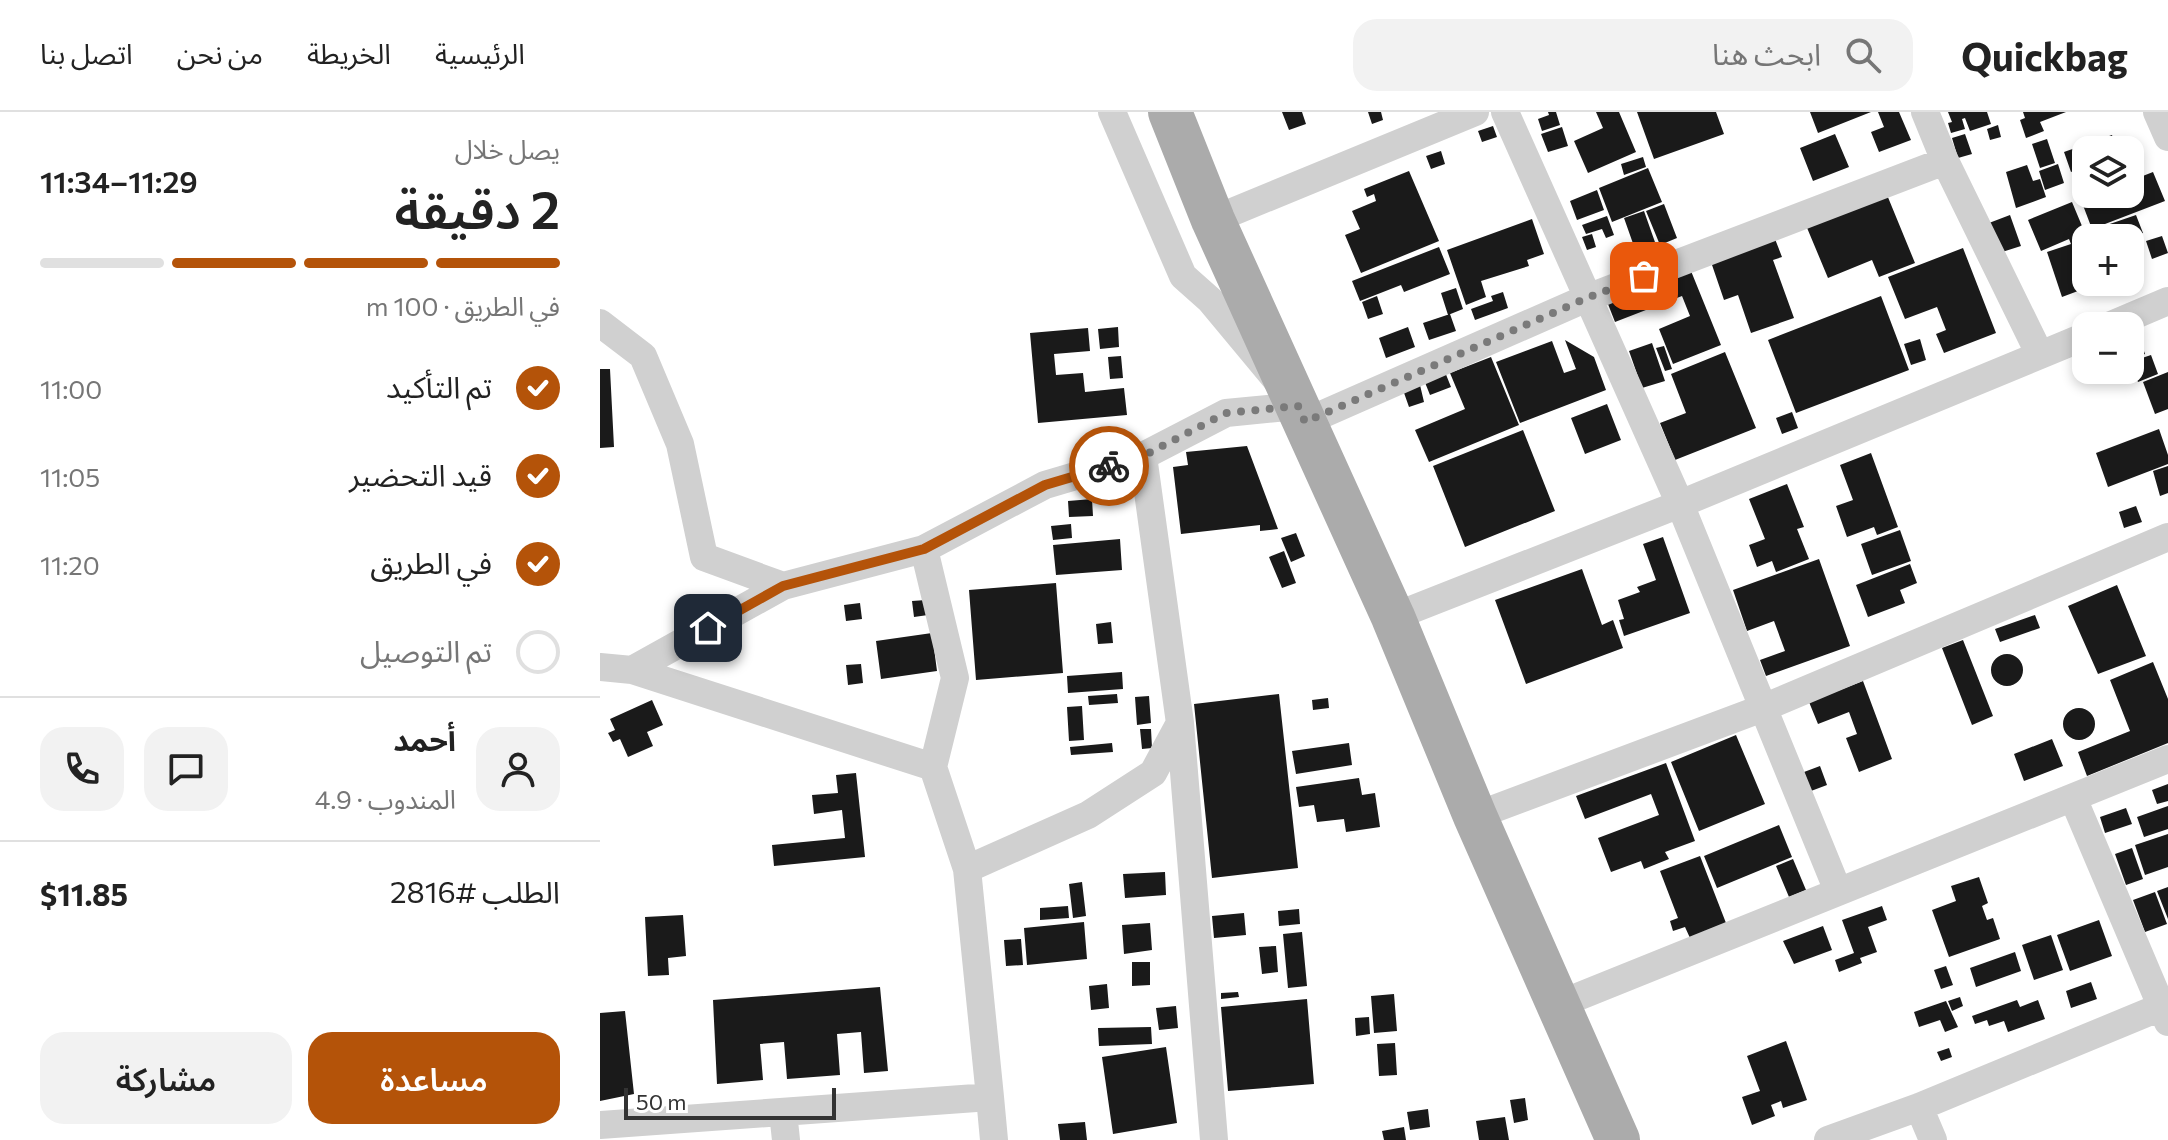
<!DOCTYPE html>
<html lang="ar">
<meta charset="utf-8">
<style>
:root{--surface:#fff;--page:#f2f2f2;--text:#222;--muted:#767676;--line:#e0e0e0;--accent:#b45309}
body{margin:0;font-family:Commissioner,"Noto Sans Arabic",sans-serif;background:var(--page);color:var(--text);direction:rtl;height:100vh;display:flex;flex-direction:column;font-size:30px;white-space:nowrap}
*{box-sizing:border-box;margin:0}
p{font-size:26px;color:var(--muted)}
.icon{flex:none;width:44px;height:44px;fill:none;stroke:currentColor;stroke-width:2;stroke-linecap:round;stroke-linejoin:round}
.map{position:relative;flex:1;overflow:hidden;direction:ltr}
.panel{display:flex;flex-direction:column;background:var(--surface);width:600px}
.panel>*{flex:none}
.fabs{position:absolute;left:1472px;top:24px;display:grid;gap:16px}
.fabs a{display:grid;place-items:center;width:72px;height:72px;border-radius:16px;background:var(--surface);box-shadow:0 4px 12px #0003;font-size:40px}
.scale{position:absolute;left:24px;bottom:20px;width:212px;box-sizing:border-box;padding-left:8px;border:4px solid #333;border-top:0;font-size:22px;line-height:28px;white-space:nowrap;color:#333;-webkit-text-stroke:6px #fff;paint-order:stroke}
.pin{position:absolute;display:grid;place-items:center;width:68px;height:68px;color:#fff;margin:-34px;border-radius:16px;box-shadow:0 4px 12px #0006}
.courier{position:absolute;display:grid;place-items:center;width:80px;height:80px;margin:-40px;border:6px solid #b45309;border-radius:50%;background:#fff;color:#222;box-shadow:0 2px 10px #0007}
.headline em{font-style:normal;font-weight:600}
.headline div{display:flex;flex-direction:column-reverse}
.headline{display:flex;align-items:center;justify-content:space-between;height:136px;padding:0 40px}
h1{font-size:52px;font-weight:600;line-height:60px}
.bar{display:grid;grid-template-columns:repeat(4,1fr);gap:12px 8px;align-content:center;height:96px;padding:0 40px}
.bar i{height:10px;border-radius:6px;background:var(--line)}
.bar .active{background:var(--accent)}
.bar p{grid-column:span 4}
.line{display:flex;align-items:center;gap:20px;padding:0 40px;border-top:2px solid var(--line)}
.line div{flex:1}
.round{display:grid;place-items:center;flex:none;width:84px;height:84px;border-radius:24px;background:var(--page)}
ol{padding:0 40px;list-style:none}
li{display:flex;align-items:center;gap:24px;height:88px}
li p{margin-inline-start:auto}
li .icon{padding:8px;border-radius:50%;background:var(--accent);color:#fff;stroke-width:4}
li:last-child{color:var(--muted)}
li i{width:44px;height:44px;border:4px solid var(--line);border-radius:50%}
.primary-button{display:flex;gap:16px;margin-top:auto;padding:16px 40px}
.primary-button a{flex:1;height:92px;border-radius:24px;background:var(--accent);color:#fff;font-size:32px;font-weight:600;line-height:92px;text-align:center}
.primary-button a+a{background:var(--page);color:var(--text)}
header{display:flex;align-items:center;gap:48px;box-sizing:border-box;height:112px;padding:0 40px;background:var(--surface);border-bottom:2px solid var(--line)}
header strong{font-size:38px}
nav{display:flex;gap:44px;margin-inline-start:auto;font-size:28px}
.search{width:560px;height:72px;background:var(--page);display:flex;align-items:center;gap:20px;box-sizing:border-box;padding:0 28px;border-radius:24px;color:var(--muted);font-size:30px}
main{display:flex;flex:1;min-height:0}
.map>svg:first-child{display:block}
.building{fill:#1a1a1a}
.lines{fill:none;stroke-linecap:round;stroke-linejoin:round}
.street{stroke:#d0d0d0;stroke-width:28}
.primary{stroke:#ababab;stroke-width:44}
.done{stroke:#7a7a7a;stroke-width:8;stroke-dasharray:0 14.4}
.route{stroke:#b45309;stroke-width:10}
</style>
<header>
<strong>Quickbag</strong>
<div class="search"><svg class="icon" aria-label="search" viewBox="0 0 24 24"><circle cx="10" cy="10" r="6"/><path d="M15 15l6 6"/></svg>ابحث هنا</div>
<nav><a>الرئيسية</a><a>الخريطة</a><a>من نحن</a><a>اتصل بنا</a></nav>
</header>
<main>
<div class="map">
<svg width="1568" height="1028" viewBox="0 0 1568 1028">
<rect width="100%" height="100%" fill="#fff"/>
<!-- building -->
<path class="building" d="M682,0H702L706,12L689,18Z
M768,0H781L783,8L772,12Z
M948,0H956L960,13L942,19L938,7L949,3Z
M996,0H1019L1036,40L988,61L974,29L1003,16Z
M1037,0H1116L1124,22L1054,47Z
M1210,0H1271L1218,21Z
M1278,0H1299L1311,28L1279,40L1271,20L1284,15Z
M1348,0H1387L1391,12L1370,19L1365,6L1362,7L1365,17L1351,21L1348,11L1352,10Z
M1423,0H1466L1440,10L1444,19L1426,26L1420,8L1425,6Z
M1398,13L1401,25L1390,28L1387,17Z
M893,14L897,25L882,30L878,19Z
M962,15L968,34L948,40L941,22Z
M1235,22L1249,55L1213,69L1200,36Z
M1365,22L1372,42L1358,46L1352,26Z
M1512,23L1517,38H1486V54L1471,60L1464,40Z
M1447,27L1455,51L1440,56L1432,32Z
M841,39L845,52L831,57L826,44Z
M1043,45L1046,55L1024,63L1021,52Z
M1458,52L1464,71L1445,78L1439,59Z
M1427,53L1433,69L1440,67L1446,85L1416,96L1406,60Z
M1048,56L1062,90L1012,110L999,76Z
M809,59L839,129L761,161L745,123L760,117L752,99L776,89L774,82L767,85L764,77Z
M1553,60L1565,89L1492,117L1481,88L1495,82H1530V69Z
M997,78L1004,98L977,108L970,89Z
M1285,78L1315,151L1279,165L1272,148L1228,166L1205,111Z
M1472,90L1487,126L1486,169L1473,141L1486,176L1462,185L1447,140L1471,132L1469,127L1441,139L1428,108Z
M1064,92L1077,126L1060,133L1046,99Z
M1044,99L1056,133L1036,140L1024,106Z
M1410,103L1421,134L1399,141L1389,111Z
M1536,103L1543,121L1530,126H1505L1501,115Z
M1007,104L1014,123L1006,126L1002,117L986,122L982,113Z
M932,107L944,142L927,148L929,154L881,169L886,185L866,193L847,138Z
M992,122L996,135L987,138L982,125Z
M1562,124L1568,141L1552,147L1546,129Z
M1175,127L1182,145L1173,148L1194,206L1151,221L1138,183L1124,188L1111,150Z
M839,135L850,162L804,180L801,173L760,189L752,169Z
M1363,136L1396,221L1344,241L1336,222L1346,218L1337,195L1305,207L1288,165Z
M1091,159L1121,233L1073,252L1059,217L1090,204L1082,184L1015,210L1008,192Z
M856,176L863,197L848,203L841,181Z
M903,180L908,196L875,208L871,197L893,189L891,184Z
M777,184L783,202L768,207L762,190Z
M1281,184L1309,258L1196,301L1168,228Z
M850,202L856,219L829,228L823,211Z
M518,215L519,235L500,237L498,217Z
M808,215L815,235L786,246L779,226Z
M488,216L490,239L454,242L456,263L483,261L485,280L524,276L527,303L438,311L430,221Z
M1320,227L1326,248L1311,253L1304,232Z
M965,228L994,245L1006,278L920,311L896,250L952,229L964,261L976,257Z
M1540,228L1545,242L1530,247V231Z
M1052,231L1065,269L1042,276L1029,239Z
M1064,234L1072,257L1065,259L1056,236Z
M1125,240L1156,316L1075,348L1060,311L1086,301L1071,262Z
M1551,243L1558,262L1538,270L1530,250Z
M521,244L523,266L510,267L508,245Z
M891,245L919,313L829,350L815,318L865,297L850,261Z
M0,257H10L14,335L0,336Z
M845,260L851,275L830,283L824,268Z
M1568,260V297L1555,302L1543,270Z
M820,273L824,290L809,295L803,278Z
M1007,292L1021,328L985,342L971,306Z
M1192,300L1198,316L1182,322L1176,306Z
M1559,317L1568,343V352L1508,375L1496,341Z
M923,318L955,399L865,435L833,354Z
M647,334L678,417L660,419V413L581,422L573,355L588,353L586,340Z
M1271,341L1298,415L1277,423L1274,415L1247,425L1236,394L1253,388L1240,353Z
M1568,354V381L1560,384L1553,359Z
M1187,372L1204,415L1197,417L1209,447L1176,460L1172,449L1157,455L1149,433L1165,427L1149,387Z
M492,387L493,404L469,405L468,389Z
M1536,394L1542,410L1524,416L1519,400Z
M471,412L472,426L453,428L451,414Z
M1300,418L1311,449L1272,463L1261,432Z
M696,421L705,444L691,450L681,426Z
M1063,425L1090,501L1024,524L1019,508L1024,507L1018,488L1040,480L1037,475L1056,468L1043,432Z
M520,427L522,458L456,463L453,433Z
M684,439L696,471L682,476L669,445Z
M1219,447L1250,534L1166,564L1160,548L1185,539L1174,509L1147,519L1133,478Z
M1310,452L1317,471L1300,478L1305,491L1268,505L1256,473Z
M982,457L1002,513L1013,508L1023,536L926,572L895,488Z
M456,471L463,561L376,568L369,478Z
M1517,473L1546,544L1498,562L1468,494Z
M326,488L328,503L314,505L312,489Z
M260,491L262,507L246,509L244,493Z
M1435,503L1440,516L1400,530L1395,517Z
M511,510L513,531L498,532L496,512Z
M332,521L337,559L281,567L276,529Z
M1363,528L1393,604L1372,613L1342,536Z
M1391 558a16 16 0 1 1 32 0a16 16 0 1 1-32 0Z
M1553,550L1568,587V631L1487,664L1478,640L1530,619L1510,568Z
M261,552L263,571L248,573L246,553Z
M522,560L523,577L468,581L467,564Z
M1263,569L1292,647L1259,660L1246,626L1257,622L1249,600L1218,612L1209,590Z
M517,582L518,591L489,593L488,584Z
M679,582L698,756L612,766L594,592Z
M549,584L551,611L537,613L535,585Z
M728,586L729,596L713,598L712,588Z
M52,588L63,613L47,620L53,634L28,645L20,627L13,630L8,621L15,618L10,607Z
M482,594L484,628L469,629L467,595Z
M1463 612a16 16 0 1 1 32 0a16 16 0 1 1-32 0Z
M540,617H551L552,636L542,637Z
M1136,623L1165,692L1099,719L1071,650Z
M1452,627L1463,654L1424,669L1414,642Z
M512,631L513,640L471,643L470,635Z
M749,631L752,653L696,662L692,639Z
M1066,651L1095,729L1065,740L1069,747L1044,757L1041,749L1011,760L998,726L1059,703L1051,682L985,707L976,684Z
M1220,654L1227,673L1211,679L1204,660Z
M256,661L265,745L174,754L172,733L245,726L242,698L214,702L212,683L238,681L236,663Z
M759,666L762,683L775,681L780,715L746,720L744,707L717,710L714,693L699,695L696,675Z
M1568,672V689L1557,692L1552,678Z
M1568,694V717L1544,725L1537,705Z
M1526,696L1532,712L1505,721L1500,705Z
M1179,713L1192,745L1117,776L1104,744Z
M1568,722V755L1545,763L1535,733Z
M1532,736L1543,767L1526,773L1515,742Z
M1100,744L1126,811L1090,826L1085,815L1073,819L1070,809L1078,806L1060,759Z
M1193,747L1206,778L1189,785L1176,754Z
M565,760L566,783L525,786L523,762Z
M1379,765L1388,791L1382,794L1387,808L1393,806L1400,827L1349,845L1332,798L1356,789L1351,774Z
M482,770L486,804L473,806L469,772Z
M1568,775V807L1557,779Z
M1555,780L1567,812L1545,820L1533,788Z
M468,794L469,806L440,808V796Z
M1282,794L1287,808L1268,815L1277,840L1260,846L1262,851L1239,860L1235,848L1254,841L1242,808Z
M699,797L700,812L679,814L678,799Z
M644,801L646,823L614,826L612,804Z
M83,803L86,844L68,846L69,863L48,864L45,805Z
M1499,808L1512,844L1470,859L1457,823Z
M484,810L487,847L427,853L424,816Z
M550,811L552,838L524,842L522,813Z
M1223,814L1232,838L1194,852L1183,829Z
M702,820L707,874L688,876L683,822Z
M1451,823L1463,858L1434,868L1422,833Z
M421,827L423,853L406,854L404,828Z
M676,834L678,860L662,862L659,835Z
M1415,840L1421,859L1376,875L1370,856Z
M532,850H550V873L532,874Z
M1346,854L1353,873L1341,877L1334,858Z
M1491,870L1497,887L1471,896L1466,879Z
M507,872L509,896L491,898L489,874Z
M280,875L288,959L264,961L261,920L237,922L240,963L187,967L184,930L160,932L163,968L117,972L113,888Z
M638,880L639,885L621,887V881Z
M794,882L797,919L774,921L771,884Z
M1360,885L1363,894L1352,899L1348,889Z
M707,887L714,972L628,979L621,895Z
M1417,888L1420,895L1438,888L1445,907L1408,920L1404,909L1389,914L1387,908L1375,912L1372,904Z
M1346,889L1358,915L1345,920L1340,908L1319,915L1314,900Z
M576,894L578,916L559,918L556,896Z
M25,899L34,982L0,989V901Z
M769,905L770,922L756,924L755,906Z
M551,915L552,932L499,934L498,916Z
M1186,929L1207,988L1183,996L1181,989L1171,993L1175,1004L1152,1013L1142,985L1160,979L1147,944Z
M795,931L797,963L779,964L777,932Z
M566,935L577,1011L513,1022L502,945Z
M1349,936L1352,945L1341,949L1337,940Z
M925,986L928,1008L914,1011L910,988Z
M828,997L830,1015L810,1018L807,1000Z
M905,1005L909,1028H879L876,1009Z
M485,1010L487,1028H460L458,1012Z
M804,1015L806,1028H784L782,1019Z"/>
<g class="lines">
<!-- street -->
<path class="street" d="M905,0L1080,392L1238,779
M1325,0L1345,49L1440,243
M1557,0L1568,25
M613,108L875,0
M0,211L43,244L80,332L104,445L183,474L324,437L445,373L543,344L626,301L698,294L610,188L583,164L512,0
M1509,214L1568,189
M705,310L987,186L1345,49
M543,344L580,611L614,1028
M324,437L355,566L333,655
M793,505L1080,392L1486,224
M0,555L32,558L333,655L367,757
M32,558L183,474
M1473,686L1568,910
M875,704L1163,596L1568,425
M960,892L1568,647
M390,985L394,1028
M1319,995L1333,1028
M183,1000L186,1028
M0,1013L390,985L367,757L488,703L553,661L580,611
M1228,1028L1319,995L1568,892"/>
<!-- primary -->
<path class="primary" d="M570,0L613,108L793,505L875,704L1018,1028"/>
</g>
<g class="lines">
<!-- done -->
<path class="done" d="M509,354L543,344L626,301L698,294L705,310L987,186L1044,164"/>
<!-- route -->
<path class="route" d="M108,516L183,474L324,437L445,373L509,354"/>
</g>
</svg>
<div class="fabs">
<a><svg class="icon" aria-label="layers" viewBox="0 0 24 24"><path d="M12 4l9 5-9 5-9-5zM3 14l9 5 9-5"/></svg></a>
<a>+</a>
<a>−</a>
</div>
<div class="scale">50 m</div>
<div class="pin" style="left:1044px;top:164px;background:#ea580c"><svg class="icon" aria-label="bag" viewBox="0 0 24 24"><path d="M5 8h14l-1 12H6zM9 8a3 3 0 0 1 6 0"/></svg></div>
<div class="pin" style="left:108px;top:516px;background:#1f2937"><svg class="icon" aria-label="home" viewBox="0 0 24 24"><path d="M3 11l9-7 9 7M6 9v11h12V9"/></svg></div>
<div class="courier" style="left:509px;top:354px"><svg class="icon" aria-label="bike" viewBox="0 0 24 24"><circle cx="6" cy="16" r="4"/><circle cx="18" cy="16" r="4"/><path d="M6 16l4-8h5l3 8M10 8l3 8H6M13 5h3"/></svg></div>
</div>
<section class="panel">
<div class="headline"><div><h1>2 دقيقة</h1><p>يصل خلال</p></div><em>11:29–11:34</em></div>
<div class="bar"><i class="active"></i><i class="active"></i><i class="active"></i><i></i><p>في الطريق · 100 m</p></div>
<ol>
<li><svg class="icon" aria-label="check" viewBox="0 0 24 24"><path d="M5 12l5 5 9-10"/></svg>تم التأكيد<p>11:00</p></li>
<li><svg class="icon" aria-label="check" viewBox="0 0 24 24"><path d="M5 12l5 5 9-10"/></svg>قيد التحضير<p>11:05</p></li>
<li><svg class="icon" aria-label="check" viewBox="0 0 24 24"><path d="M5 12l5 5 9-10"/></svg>في الطريق<p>11:20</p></li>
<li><i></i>تم التوصيل</li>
</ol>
<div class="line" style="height:144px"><a class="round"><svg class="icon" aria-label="person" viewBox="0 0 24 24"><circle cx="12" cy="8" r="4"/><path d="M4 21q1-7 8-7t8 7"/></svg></a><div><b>أحمد</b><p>المندوب · 4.9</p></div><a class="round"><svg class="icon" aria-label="chat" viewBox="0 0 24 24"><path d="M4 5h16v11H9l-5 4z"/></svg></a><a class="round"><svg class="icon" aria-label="phone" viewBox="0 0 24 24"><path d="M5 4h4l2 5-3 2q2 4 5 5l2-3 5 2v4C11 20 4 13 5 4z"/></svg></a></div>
<div class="line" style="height:104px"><div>الطلب #2816</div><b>$11.85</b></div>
<div class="primary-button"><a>مساعدة</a><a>مشاركة</a></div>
</section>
</main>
